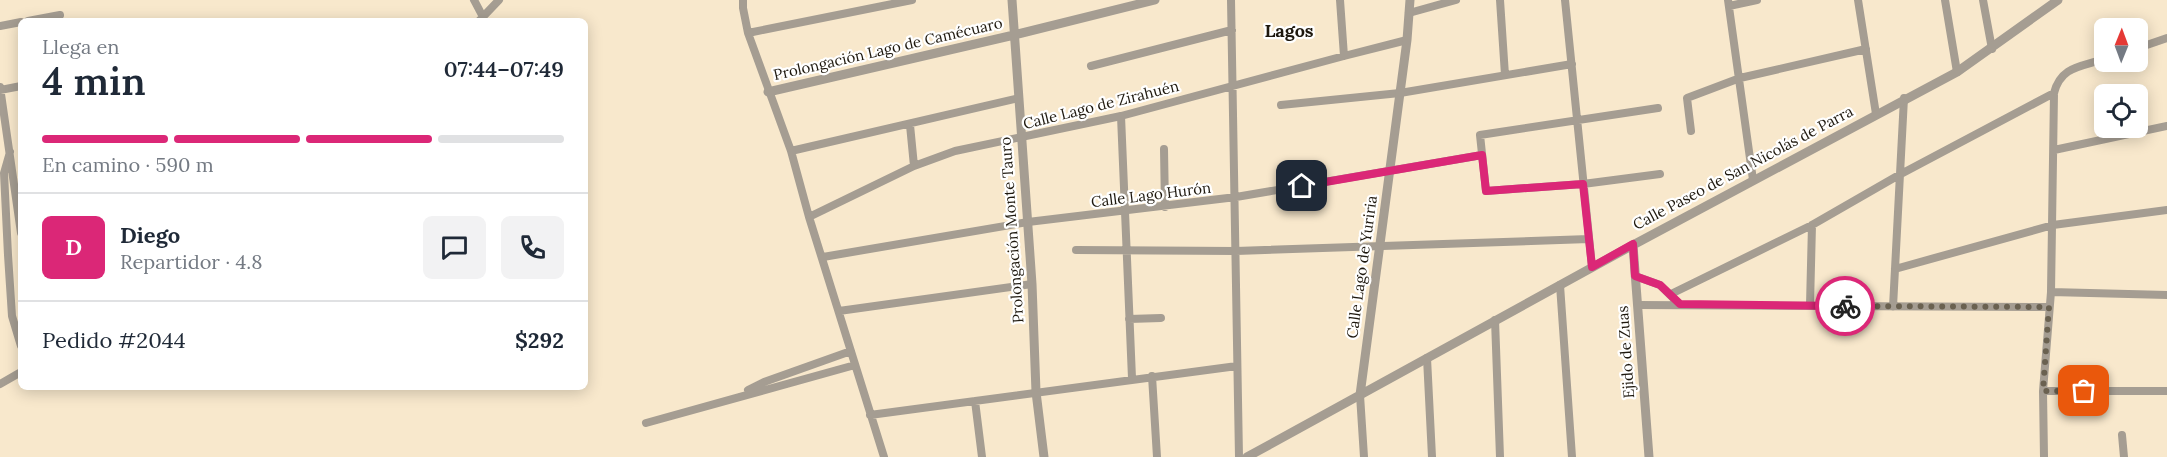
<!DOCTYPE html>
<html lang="es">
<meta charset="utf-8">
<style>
:root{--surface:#fff;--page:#f2f2f3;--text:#1f2937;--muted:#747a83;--line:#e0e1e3;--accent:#db2777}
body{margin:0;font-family:Lora,serif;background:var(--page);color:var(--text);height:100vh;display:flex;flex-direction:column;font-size:22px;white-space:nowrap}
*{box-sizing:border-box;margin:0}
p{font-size:20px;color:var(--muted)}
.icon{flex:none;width:33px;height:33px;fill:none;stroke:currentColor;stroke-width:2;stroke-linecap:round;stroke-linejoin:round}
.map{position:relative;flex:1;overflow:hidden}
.panel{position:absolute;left:18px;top:18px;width:570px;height:372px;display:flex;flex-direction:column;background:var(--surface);border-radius:9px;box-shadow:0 3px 15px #0003}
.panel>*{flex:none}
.needle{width:39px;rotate:1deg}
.tools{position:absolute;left:2094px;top:18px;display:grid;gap:12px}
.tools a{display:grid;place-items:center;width:54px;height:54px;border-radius:9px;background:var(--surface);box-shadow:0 3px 15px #0003;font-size:30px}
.pin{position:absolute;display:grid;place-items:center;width:51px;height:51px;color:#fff;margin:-26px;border-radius:12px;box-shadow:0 3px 9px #0006}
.courier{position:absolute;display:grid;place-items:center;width:60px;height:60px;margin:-30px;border:4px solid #db2777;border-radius:50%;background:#fff;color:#222;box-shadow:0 2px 8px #0007}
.overview em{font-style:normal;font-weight:600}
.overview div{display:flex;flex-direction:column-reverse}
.overview{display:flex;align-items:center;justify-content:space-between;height:102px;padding:0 24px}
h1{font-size:39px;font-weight:600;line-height:45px}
.bar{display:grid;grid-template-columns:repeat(4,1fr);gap:9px 6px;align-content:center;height:72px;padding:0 24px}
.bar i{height:8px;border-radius:4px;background:var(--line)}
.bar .current{background:var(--accent)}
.bar p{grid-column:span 4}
.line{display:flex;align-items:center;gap:15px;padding:0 24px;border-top:2px solid var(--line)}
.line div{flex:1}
.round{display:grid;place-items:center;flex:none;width:63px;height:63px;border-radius:9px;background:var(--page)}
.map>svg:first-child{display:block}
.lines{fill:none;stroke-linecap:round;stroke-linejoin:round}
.minor{stroke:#a59d92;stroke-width:8}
.tertiary{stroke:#a59d92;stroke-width:9}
.done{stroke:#6a6150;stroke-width:6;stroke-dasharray:0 10.8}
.route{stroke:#db2777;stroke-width:8}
.labels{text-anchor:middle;stroke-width:4.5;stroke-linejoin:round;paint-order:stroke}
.street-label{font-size:15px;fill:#1e180e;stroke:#fff}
.quarter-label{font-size:18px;font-weight:bold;fill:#1e180e;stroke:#fff}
</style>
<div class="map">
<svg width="2167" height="457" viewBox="0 0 2167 457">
<rect width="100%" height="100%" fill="#f8e8cc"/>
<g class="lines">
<!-- minor -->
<path class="minor" d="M474,0L483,17
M743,0V8L748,33L791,151L809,217L884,457
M1231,0L1239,457
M1340,0L1344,56
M1500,0L1505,75
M1565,0L1592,267
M1728,0L1753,180
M1858,0L1876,114
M1945,0L1957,72
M1983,0L1992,49
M1729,6L1757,0
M1409,13L1456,0
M28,21L60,15
M479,21L499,0
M0,26L21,22
M748,33L912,0
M2138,48L2167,38
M1091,66L1232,30
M0,87L21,233
M0,90L21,86
M1281,105L1400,93L1572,64
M1658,108L1480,135L1486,191L1583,184L1660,174
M1121,116L1132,378
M910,125L914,166
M1691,131L1687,98L1740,78L1866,49
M1164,149L1165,207
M2054,150L2167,126
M791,151L1019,98
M10,152L4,173L8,255L12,316L21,346
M809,217L914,166L955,151L1121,116L1344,56L1407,40
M1076,250L1236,251L1589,239
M823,257L1028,222L1236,197L1482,155
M1895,269L2053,225L2167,210
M1635,276L1660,285L1680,305
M1560,285L1572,457
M2051,292L2167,295
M1671,294L1812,225L1899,175L2054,93
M1638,305L2049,307
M1810,305L1812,225
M1893,307L1904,98
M839,311L1032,284
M1129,319L1161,318
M1495,320L1500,457
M1427,358L1432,457
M1152,376L1157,457
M0,384L21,372
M748,390L764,382L851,351
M2043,391H2167
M1360,395L1364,457
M975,401L982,457
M870,415L1237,366
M646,423L855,365
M2122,435L2124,457
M2044,457L2043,391L2051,292L2054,93C2061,66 2081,67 2104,59"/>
<!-- tertiary -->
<path class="tertiary" d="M1012,0L1032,284L1036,392L1044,457
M768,92L1014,35L1155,0
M1633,245L1649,457
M1360,395L1407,40L1410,0
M1247,457L1633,245L1957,72L2058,0"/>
</g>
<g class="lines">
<!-- done -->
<path class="done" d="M1845,306L2049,307L2043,391H2084"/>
<!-- route -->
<path class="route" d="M1302,186L1482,155L1486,191L1583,184L1592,267L1633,244L1635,276L1660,285L1680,304L1845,306"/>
</g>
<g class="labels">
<!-- street labels -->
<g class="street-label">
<text transform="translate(888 49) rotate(-13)" y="5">Prolongación Lago de Camécuaro</text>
<text transform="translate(1101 105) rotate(-14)" y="5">Calle Lago de Zirahuén</text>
<text transform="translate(1743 168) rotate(-28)" y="5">Calle Paseo de San Nicolás de Parra</text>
<text transform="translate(1151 195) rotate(-7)" y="5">Calle Lago Hurón</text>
<text transform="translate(1012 230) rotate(-94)" y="5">Prolongación Monte Tauro</text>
<text transform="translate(1362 267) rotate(-82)" y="5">Calle Lago de Yuriria</text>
<text transform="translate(1626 352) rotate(-94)" y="5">Ejido de Zuas</text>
</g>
<!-- quarter labels -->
<g class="quarter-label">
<text x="1289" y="37">Lagos</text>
</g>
</g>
</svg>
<div class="tools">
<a><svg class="needle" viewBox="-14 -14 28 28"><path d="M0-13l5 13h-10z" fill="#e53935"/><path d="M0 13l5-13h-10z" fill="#747a83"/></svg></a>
<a><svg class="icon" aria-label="locate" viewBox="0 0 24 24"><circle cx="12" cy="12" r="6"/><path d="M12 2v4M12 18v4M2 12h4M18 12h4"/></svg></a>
</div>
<div class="pin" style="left:2084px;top:391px;background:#ea580c"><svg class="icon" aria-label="bag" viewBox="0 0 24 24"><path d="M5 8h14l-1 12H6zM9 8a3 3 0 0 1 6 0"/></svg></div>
<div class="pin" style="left:1302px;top:186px;background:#1f2937"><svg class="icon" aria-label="home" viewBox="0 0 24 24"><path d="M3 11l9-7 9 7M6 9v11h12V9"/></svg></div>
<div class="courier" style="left:1845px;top:306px"><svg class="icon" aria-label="bike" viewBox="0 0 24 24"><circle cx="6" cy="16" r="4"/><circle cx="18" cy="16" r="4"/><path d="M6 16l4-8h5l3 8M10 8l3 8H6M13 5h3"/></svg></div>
<section class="panel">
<div class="overview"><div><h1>4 min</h1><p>Llega en</p></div><em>07:44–07:49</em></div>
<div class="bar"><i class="current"></i><i class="current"></i><i class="current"></i><i></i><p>En camino · 590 m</p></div>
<div class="line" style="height:108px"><b class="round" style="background:var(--accent);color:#fff">D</b><div><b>Diego</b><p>Repartidor · 4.8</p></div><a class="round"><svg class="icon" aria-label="chat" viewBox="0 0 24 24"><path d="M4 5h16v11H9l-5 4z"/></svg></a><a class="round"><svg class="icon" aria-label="phone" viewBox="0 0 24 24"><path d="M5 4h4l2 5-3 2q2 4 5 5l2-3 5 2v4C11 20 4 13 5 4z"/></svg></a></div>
<div class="line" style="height:78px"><div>Pedido #2044</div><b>$292</b></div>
</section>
</div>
